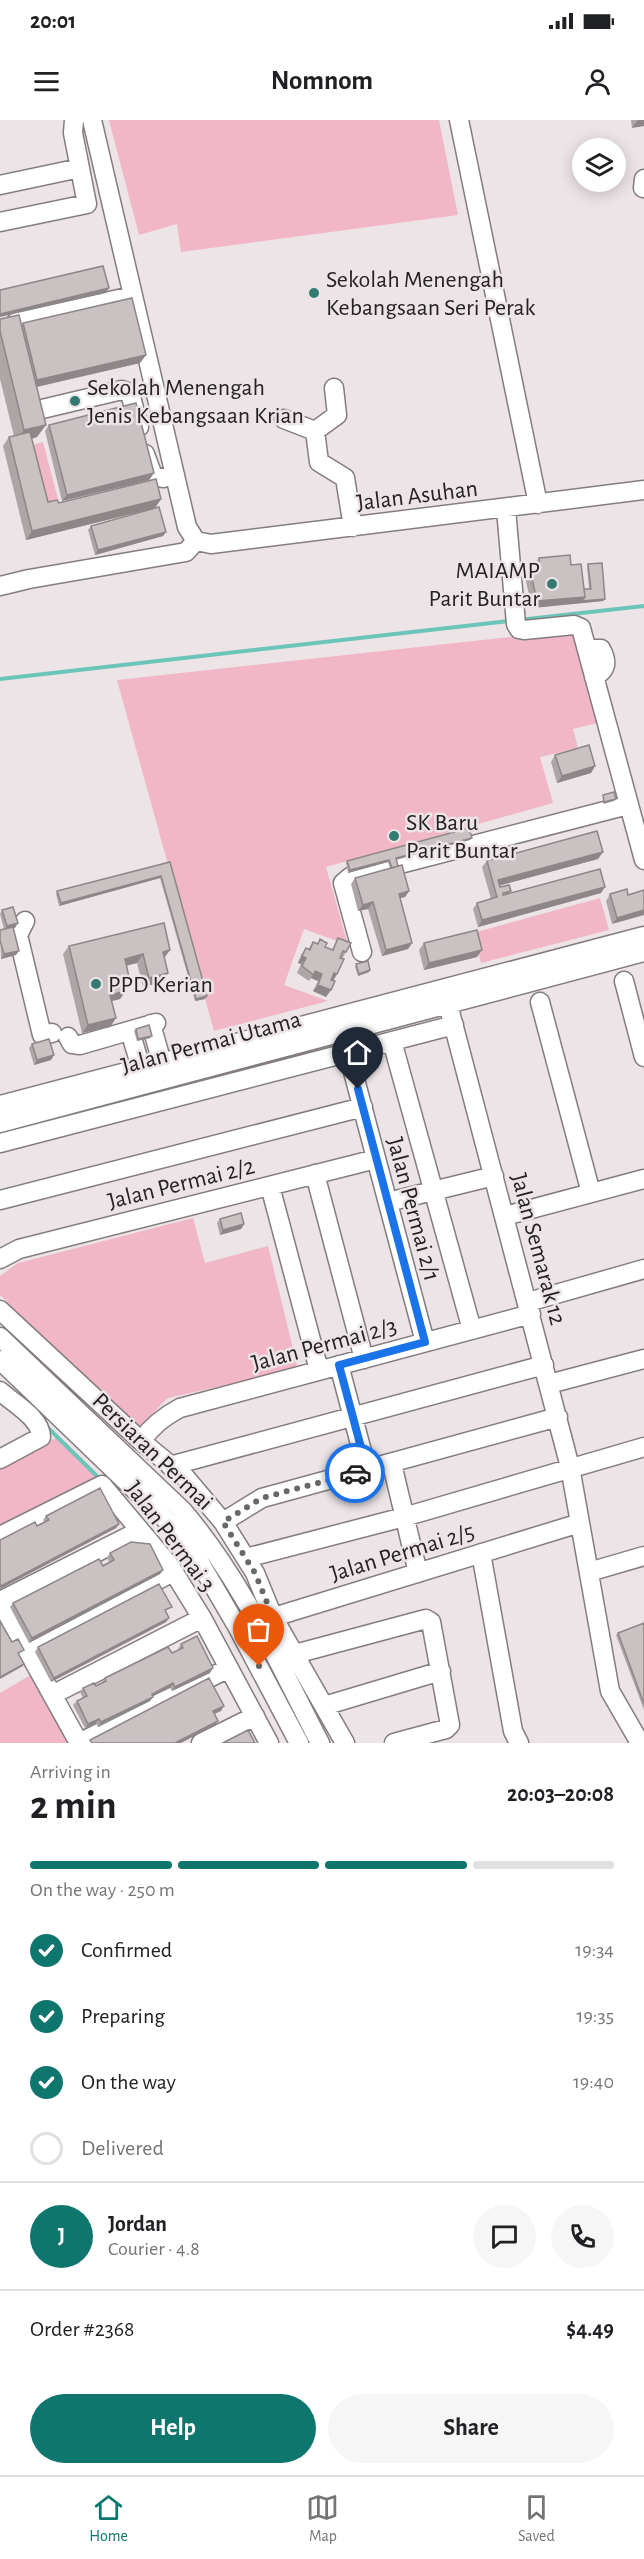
<!DOCTYPE html>
<meta charset="utf-8">
<style>
:root{--surface:#fff;--page:#f6f6f6;--text:#202124;--muted:#757577;--line:#e0e0e0;--accent:#0f766e}
body{margin:0;font-family:"Alegreya Sans",sans-serif;background:var(--page);color:var(--text);height:100vh;display:flex;flex-direction:column;font-size:22px;white-space:nowrap}
*{box-sizing:border-box;margin:0}
p{font-size:20px;color:var(--muted)}
.icon{flex:none;width:33px;height:33px;fill:none;stroke:currentColor;stroke-width:2;stroke-linecap:round;stroke-linejoin:round}
.map{position:relative;height:1623px;overflow:hidden}
.drawer{display:flex;flex-direction:column;background:var(--surface);flex:1}
.drawer>*{flex:none}
.tools{position:absolute;left:572px;top:18px;display:grid;gap:12px}
.tools a{display:grid;place-items:center;width:54px;height:54px;border-radius:50%;background:var(--surface);box-shadow:0 3px 15px #0003;font-size:30px}
.pin{position:absolute;display:grid;place-items:center;width:51px;height:51px;color:#fff;margin:-62px -26px;border-radius:50% 50% 50% 0;rotate:-45deg;box-shadow:0 0 6px #0007}
.pin .icon{rotate:45deg}
.courier{position:absolute;display:grid;place-items:center;width:60px;height:60px;margin:-30px;border:4px solid #1a73e8;border-radius:50%;background:#fff;color:#222;box-shadow:0 2px 8px #0007}
.headline em{font-style:normal;font-weight:700}
.headline div{display:flex;flex-direction:column-reverse}
.headline{display:flex;align-items:center;justify-content:space-between;height:102px;padding:0 30px}
h1{font-size:39px;font-weight:700;line-height:45px}
.bar{display:grid;grid-template-columns:repeat(4,1fr);gap:9px 6px;align-content:center;height:72px;padding:0 30px}
.bar i{height:8px;border-radius:4px;background:var(--line)}
.bar .selected{background:var(--accent)}
.bar p{grid-column:span 4}
.line{display:flex;align-items:center;gap:15px;padding:0 30px;border-top:2px solid var(--line)}
.line div{flex:1}
.round{display:grid;place-items:center;flex:none;width:63px;height:63px;border-radius:32px;background:var(--page)}
ol{padding:0 30px;list-style:none}
li{display:flex;align-items:center;gap:18px;height:66px}
li p{margin-inline-start:auto}
li .icon{padding:6px;border-radius:50%;background:var(--accent);color:#fff;stroke-width:4}
li:last-child{color:var(--muted)}
li i{width:33px;height:33px;border:3px solid var(--line);border-radius:50%}
.action{display:flex;gap:12px;margin-top:auto;padding:12px 30px}
.action a{flex:1;height:69px;border-radius:36px;background:var(--accent);color:#fff;font-size:24px;font-weight:700;line-height:69px;text-align:center}
.action a+a{background:var(--page);color:var(--text)}
.status{display:flex;justify-content:space-between;align-items:center;height:42px;padding:0 30px;background:var(--surface);direction:ltr}
.status svg{height:16px;fill:currentColor}
header{display:flex;justify-content:space-between;align-items:center;height:78px;padding:0 30px;background:var(--surface);font-size:27px;font-weight:700}
.dock{display:flex;justify-content:space-around;align-items:center;height:84px;border-top:2px solid var(--line);background:var(--surface);font-size:16px;color:var(--muted)}
.dock a{display:grid;justify-items:center;gap:3px}
.dock .selected{color:var(--accent)}
.map>svg:first-child{display:block}
.green{fill:#f1b7c6}
.lines{fill:none;stroke-linecap:round;stroke-linejoin:round}
.stream{stroke:#6cc5b9;stroke-width:4}
.minor-casing{stroke:#847d7f;stroke-width:21}
.minor{stroke:#fff;stroke-width:18}
.wall{fill:#ada6a7}
.shaded-wall{fill:#8d8788}
.building{fill:#c9c1c2;stroke:#8d8788;stroke-width:1.5}
.done{stroke:#6b6667;stroke-width:6;stroke-dasharray:0 10.8}
.route{stroke:#1a73e8;stroke-width:8}
.poi-dot{fill:#337a72;stroke:#ece4e6;stroke-width:2}
.labels{text-anchor:middle;stroke-width:5;stroke-linejoin:round;paint-order:stroke}
.poi-label{font-size:24px;fill:#252223;stroke:#ece4e6;text-anchor:start}
.street-label{font-size:24px;fill:#252223;stroke:#ece4e6}
</style>
<div class="status"><b>20:01</b><svg viewBox="0 0 49 12"><path d="M0 12V9h3v3zM5 12V6h3v6zM10 12V3h3v9zM15 12V0h3v12zM26 1h20v11H26zM47 4h2v5h-2z"/></svg></div>
<header><svg class="icon" aria-label="menu" viewBox="0 0 24 24"><path d="M4 6h16M4 12h16M4 18h16"/></svg>Nomnom<svg class="icon" aria-label="person" viewBox="0 0 24 24"><circle cx="12" cy="8" r="4"/><path d="M4 21q1-7 8-7t8 7"/></svg></header>
<div class="map">
<svg width="644" height="1623" viewBox="0 0 644 1623">
<rect width="100%" height="100%" fill="#ece4e6"/>
<!-- green -->
<path class="green" d="M109,0H439L458,95L181,132L177,104L139,115Z
M43,322L59,383L45,387L29,326Z
M574,510L598,603L573,609L578,628L540,637L553,683L326,747L348,825L304,809L284,865L328,881L214,911L117,560Z
M600,778L609,810L481,843L473,813Z
M193,1098L205,1143L268,1126L298,1249L168,1278L142,1304L135,1307L0,1175V1156L18,1143Z
M56,1318L101,1361L0,1409V1346Z
M34,1553L71,1623H0V1573Z"/>
<g class="lines">
<!-- stream -->
<path class="stream" d="M519,500L644,486
M0,559L509,501
M45,1305L100,1359"/>
<!-- minor casing -->
<g class="minor-casing">
<path id="minor" d="M92,0L187,407L196,421
M459,0L538,384
M0,65L80,48
M643,68L644,59
M0,102L87,84L73,13L74,0
M16,202L132,176
M334,268L337,295L315,311L319,342L345,358L353,407
M38,290L122,270L130,273L139,307
M284,299L315,311
M145,334L153,356L163,358L175,355
M506,389L516,504L519,509L524,510L574,505L581,508L644,740
M196,421L211,424L644,370
M0,466L29,459L186,432L196,421
M587,529H601C608,542 607,550 594,557
M396,745L628,685
M25,801L18,815L42,915L52,913
M362,832L343,763L350,757L389,747
M624,861L644,937
M444,869L570,1347L610,1571L640,1623
M540,882L591,1073
M151,904L162,943
M130,911L141,948
M68,917L72,924L80,925L156,903
M392,921L472,1210
M348,933L425,1222
M0,985L644,816
M0,1003L644,832
M0,1023L454,905
M315,1054L364,1239
M270,1066L319,1250
M0,1080L363,987
M388,1082L494,1056
M505,1096L644,1059
M0,1139L19,1129L376,1039
M528,1182L644,1149
M0,1190L141,1321L186,1358L223,1402L255,1453L273,1497L345,1623
M0,1217L182,1390C241,1458 279,1544 320,1623
M0,1240L186,1419L238,1508L299,1623
M339,1245L367,1350
M549,1264L644,1239
M0,1271C13,1283 41,1298 41,1317L0,1339
M141,1321C152,1306 163,1297 180,1288L531,1194
M392,1344L418,1453
M170,1346L544,1245
M223,1402L262,1378L558,1297
M0,1416L102,1365L170,1446L202,1498L269,1623
M481,1433L513,1611L519,1623
M246,1438L404,1397L644,1327
M589,1452L644,1436
M264,1500L580,1403
M27,1529L173,1452
M295,1534L426,1499L431,1502L450,1605L446,1609L394,1623
M52,1575L202,1498
M324,1586L441,1551
M79,1623L0,1481L139,1411
M79,1623L229,1548
M201,1623L255,1596"/>
</g>
<!-- minor -->
<use href="#minor" class="minor"/>
</g>
<!-- wall -->
<path class="wall" d="M631,0H644L632,8Z
M0,199L22,205L23,203L146,235L140,243L37,267V317L32,319L48,382L59,383L161,379L155,388L26,420L3,326L9,317L14,316L0,259Z
M49,305L154,353L149,360L62,381L45,311Z
M91,406L166,412L163,416L95,435L88,410Z
M539,438L571,445L584,469H589L587,447L588,444L605,479L603,481L532,488L525,457L530,450H535L534,444Z
M555,635L595,646L591,653L557,663L551,642Z
M470,720L396,740L398,746L409,771L405,777L400,778L412,823L408,829L382,836L368,789L358,791L351,764L355,758L390,748L388,742L348,753L346,743L347,741Z
M598,739L500,765V767L511,771L509,774L601,773L478,807L473,789L477,783L491,779L482,747L487,741Z
M170,742L205,879L195,881L160,758L59,786L56,774L57,771Z
M644,770L612,804L606,781L610,774L628,775Z
M2,790L15,808H13L16,835L1,839L0,810L4,809L0,794Z
M338,818L346,832L342,839L337,854L333,861L326,877L313,871L318,861L311,858L309,861L297,853L301,844L298,843L301,835L306,828L308,829L313,822L317,824L320,819L325,827L332,830Z
M424,823L477,837L424,850L419,830Z
M69,826L170,830L164,838L162,862L143,867L137,843L126,846L129,857L125,864L120,879L112,881L116,898L110,907L82,913L63,834Z
M356,844L369,852L358,856L355,847Z
M136,909L150,918L137,921L134,911Z
M32,924L54,935L51,940L34,945L29,928Z
M220,1099L244,1104L241,1109L220,1115L217,1103Z
M46,1396L119,1404L116,1408L0,1469V1420L44,1402L43,1400Z
M110,1433L163,1450L160,1454L29,1523L10,1487L13,1483L109,1442L107,1437Z
M168,1491L166,1492V1502L51,1562L35,1532L38,1527Z
M644,1503V1590L616,1515L618,1513Z
M181,1524L210,1553L172,1571L170,1568L153,1576L150,1581L98,1607L96,1603L85,1608L73,1585L77,1581L83,1578L80,1572L83,1568L96,1566L102,1563L105,1558L172,1533L179,1530L178,1529Z"/>
<!-- shaded-wall -->
<path class="shaded-wall" d="M638,0H644V6L632,8Z
M109,168L106,173L0,197V194Z
M146,235L140,243L31,268L37,260Z
M46,305L37,317L15,322L24,310Z
M154,353L149,360L62,381L67,375Z
M161,379L155,388L26,420L32,411Z
M166,412L163,416L95,435L98,430Z
M585,477L605,479L603,481L532,488L537,481Z
M595,646L591,653L557,663L562,656Z
M616,679L614,681L603,684L604,682Z
M472,718L470,720L394,740L396,738Z
M603,732L598,739L494,767L498,760Z
M389,740L388,742L348,753L350,750Z
M161,756L160,758L59,786L61,783Z
M605,767L601,773L478,807L482,800Z
M409,771L405,777L394,780L399,774Z
M373,782L368,789L358,791L363,785Z
M644,790V795L612,804L617,798Z
M18,803L15,808L4,811L7,806Z
M412,823L408,829L382,836L386,830Z
M170,830L164,838L163,832Z
M482,830L477,837L424,850L429,843Z
M19,831L16,835L1,839L4,834Z
M143,834L137,843L119,847L125,839Z
M302,836L306,838L301,844L298,843Z
M370,850L369,852L358,856L359,854Z
M315,851L322,854L318,861L311,858Z
M168,853L162,862L143,867L149,858Z
M334,853L337,854L333,861L329,860Z
M318,865L331,870L326,877L313,871Z
M126,871L120,879L104,883L110,875Z
M207,876L205,879L195,881L196,879Z
M116,898L110,907L82,913L88,905Z
M152,916L150,918L137,921L138,919Z
M54,935L51,940L34,945L37,940Z
M244,1104L241,1109L220,1115L223,1110Z
M119,1404L116,1408L0,1469L1,1466Z
M163,1450L160,1454L29,1523L32,1518Z
M169,1498L166,1502L51,1562L54,1558Z
M24,1544L23,1546L0,1559V1557Z
M213,1548L210,1553L172,1571L175,1567Z
M173,1563L170,1568L149,1578L152,1574Z
M153,1577L150,1581L98,1607L101,1602Z
M224,1586L221,1591L210,1596L213,1591Z
M99,1599L96,1603L85,1608L88,1604Z
M218,1601L215,1605L181,1623H175Z"/>
<!-- building -->
<path class="building" d="M103,146L109,168L0,194V170Z
M132,178L146,235L37,260L23,203Z
M19,195L46,305L24,310L0,211V199Z
M136,283L154,353L67,375L49,305Z
M30,312L48,382L57,380L59,383L156,359L161,379L32,411L9,317Z
M159,387L166,412L98,430L91,406Z
M570,435L571,445L581,444L585,477L537,481L530,450L540,449L539,438Z
M602,443L605,479L582,481L585,477L584,469H591L588,444Z
M589,625L595,646L562,656L555,635Z
M614,672L616,679L604,682L603,675Z
M469,708L472,718L396,738L398,746L392,748L389,740L350,750L347,741Z
M597,711L603,732L498,760L500,767L509,765L511,771L503,773V775L600,749L605,767L482,800L477,783L497,777L487,741Z
M170,742L207,876L196,879L161,756L61,783L57,771Z
M402,745L409,771L399,774L412,823L386,830L373,782L363,785L355,758Z
M627,769L628,775L644,770V790L617,798L610,774Z
M13,787L18,803L7,806L2,790Z
M164,803L170,830L163,832L168,853L149,858L143,834L125,839L129,857L123,859L126,871L110,875L116,898L88,905L69,826Z
M13,807L19,831L4,834L0,820V810Z
M477,810L482,830L429,843L424,823Z
M338,818L351,823L346,832L343,831L340,838L344,839L337,854L334,853L331,860L335,861L331,870L318,865L322,854L315,851L314,855L302,846L306,838L302,836L306,828L310,830L313,822L318,824L320,819L327,823L325,827L333,830Z
M368,841L370,850L359,854L356,844Z
M149,905L152,916L138,919L136,909Z
M49,919L54,935L37,940L32,924Z
M241,1093L244,1104L223,1110L220,1099Z
M100,1368L119,1404L1,1466L0,1464V1420L35,1402L37,1406L49,1400L46,1396Z
M131,1422L150,1424L163,1450L32,1518L13,1483L99,1439L103,1446L114,1440L110,1433Z
M159,1464L172,1487L165,1490L169,1498L54,1558L38,1527Z
M0,1501L12,1522L18,1519L24,1530L18,1533L24,1544L0,1557Z
M644,1503V1584L618,1513Z
M197,1516L213,1548L175,1567L173,1563L152,1574L153,1577L101,1602L99,1599L88,1604L77,1581L87,1576L83,1568L94,1563L96,1566L106,1561L105,1558L168,1527L172,1533L183,1528L181,1524Z
M209,1558L224,1586L213,1591L218,1601L175,1623H92L90,1620Z
M248,1610L255,1623H223Z"/>
<g class="lines">
<!-- done -->
<path class="done" d="M259,1546L238,1508L273,1497L255,1453L223,1402L262,1378L355,1353"/>
<!-- route -->
<path class="route" d="M355,1353L367,1350L339,1245L425,1222L358,969"/>
</g>
<!-- markers -->
<g class="poi-dot">
<circle cx="314" cy="173" r="6"/>
<circle cx="75" cy="281" r="6"/>
<circle cx="552" cy="464" r="6"/>
<circle cx="394" cy="716" r="6"/>
<circle cx="96" cy="864" r="6"/>
</g>
<g class="labels">
<!-- poi labels -->
<g class="poi-label">
<text x="326" y="167">Sekolah Menengah<tspan x="326" dy="28">Kebangsaan Seri Perak</tspan></text>
<text x="87" y="275">Sekolah Menengah<tspan x="87" dy="28">Jenis Kebangsaan Krian</tspan></text>
<text x="540" y="458" text-anchor="end">MAIAMP<tspan x="540" dy="28">Parit Buntar</tspan></text>
<text x="406" y="710">SK Baru<tspan x="406" dy="28">Parit Buntar</tspan></text>
<text x="108" y="872">PPD Kerian</text>
</g>
<!-- street labels -->
<g class="street-label">
<text transform="translate(417 375) rotate(-7)" y="8">Jalan Asuhan</text>
<text transform="translate(211 922) rotate(-15)" y="8">Jalan Permai Utama</text>
<text transform="translate(181 1063) rotate(-14)" y="8">Jalan Permai 2/2</text>
<text transform="translate(414 1089) rotate(75)" y="8">Jalan Permai 2/1</text>
<text transform="translate(539 1129) rotate(75)" y="8">Jalan Semarak 12</text>
<text transform="translate(324 1224) rotate(-15)" y="8">Jalan Permai 2/3</text>
<text transform="translate(153 1331) rotate(44)" y="8">Persiaran Permai</text>
<text transform="translate(171 1416) rotate(53)" y="8">Jalan Permai 3</text>
<text transform="translate(402 1432) rotate(-17)" y="8">Jalan Permai 2/5</text>
</g>
</g>
</svg>
<div class="tools">
<a><svg class="icon" aria-label="layers" viewBox="0 0 24 24"><path d="M12 4l9 5-9 5-9-5zM3 14l9 5 9-5"/></svg></a>
</div>
<div class="pin" style="left:259px;top:1546px;background:#ea580c"><svg class="icon" aria-label="bag" viewBox="0 0 24 24"><path d="M5 8h14l-1 12H6zM9 8a3 3 0 0 1 6 0"/></svg></div>
<div class="pin" style="left:358px;top:969px;background:#1f2937"><svg class="icon" aria-label="home" viewBox="0 0 24 24"><path d="M3 11l9-7 9 7M6 9v11h12V9"/></svg></div>
<div class="courier" style="left:355px;top:1353px"><svg class="icon" aria-label="car" viewBox="0 0 24 24"><path d="M5 17H2v-5l4-1 3-4h7l3 4 3 1v5h-3M9 17h6M6 11h13"/><circle cx="7" cy="17" r="2"/><circle cx="17" cy="17" r="2"/></svg></div>
</div>
<section class="drawer">
<div class="headline"><div><h1>2 min</h1><p>Arriving in</p></div><em>20:03–20:08</em></div>
<div class="bar"><i class="selected"></i><i class="selected"></i><i class="selected"></i><i></i><p>On the way · 250 m</p></div>
<ol>
<li><svg class="icon" aria-label="check" viewBox="0 0 24 24"><path d="M5 12l5 5 9-10"/></svg>Confirmed<p>19:34</p></li>
<li><svg class="icon" aria-label="check" viewBox="0 0 24 24"><path d="M5 12l5 5 9-10"/></svg>Preparing<p>19:35</p></li>
<li><svg class="icon" aria-label="check" viewBox="0 0 24 24"><path d="M5 12l5 5 9-10"/></svg>On the way<p>19:40</p></li>
<li><i></i>Delivered</li>
</ol>
<div class="line" style="height:108px"><b class="round" style="background:var(--accent);color:#fff">J</b><div><b>Jordan</b><p>Courier · 4.8</p></div><a class="round"><svg class="icon" aria-label="chat" viewBox="0 0 24 24"><path d="M4 5h16v11H9l-5 4z"/></svg></a><a class="round"><svg class="icon" aria-label="phone" viewBox="0 0 24 24"><path d="M5 4h4l2 5-3 2q2 4 5 5l2-3 5 2v4C11 20 4 13 5 4z"/></svg></a></div>
<div class="line" style="height:78px"><div>Order #2368</div><b>$4.49</b></div>
<div class="action"><a>Help</a><a>Share</a></div>
</section>
<nav class="dock">
<a class="selected"><svg class="icon" aria-label="home" viewBox="0 0 24 24"><path d="M3 11l9-7 9 7M6 9v11h12V9"/></svg>Home</a>
<a><svg class="icon" aria-label="map" viewBox="0 0 24 24"><path d="M3 6l6-2 6 2 6-2v14l-6 2-6-2-6 2zM9 4v14M15 6v14"/></svg>Map</a>
<a><svg class="icon" aria-label="saved" viewBox="0 0 24 24"><path d="M7 4h10v16l-5-4-5 4z"/></svg>Saved</a>
</nav>
